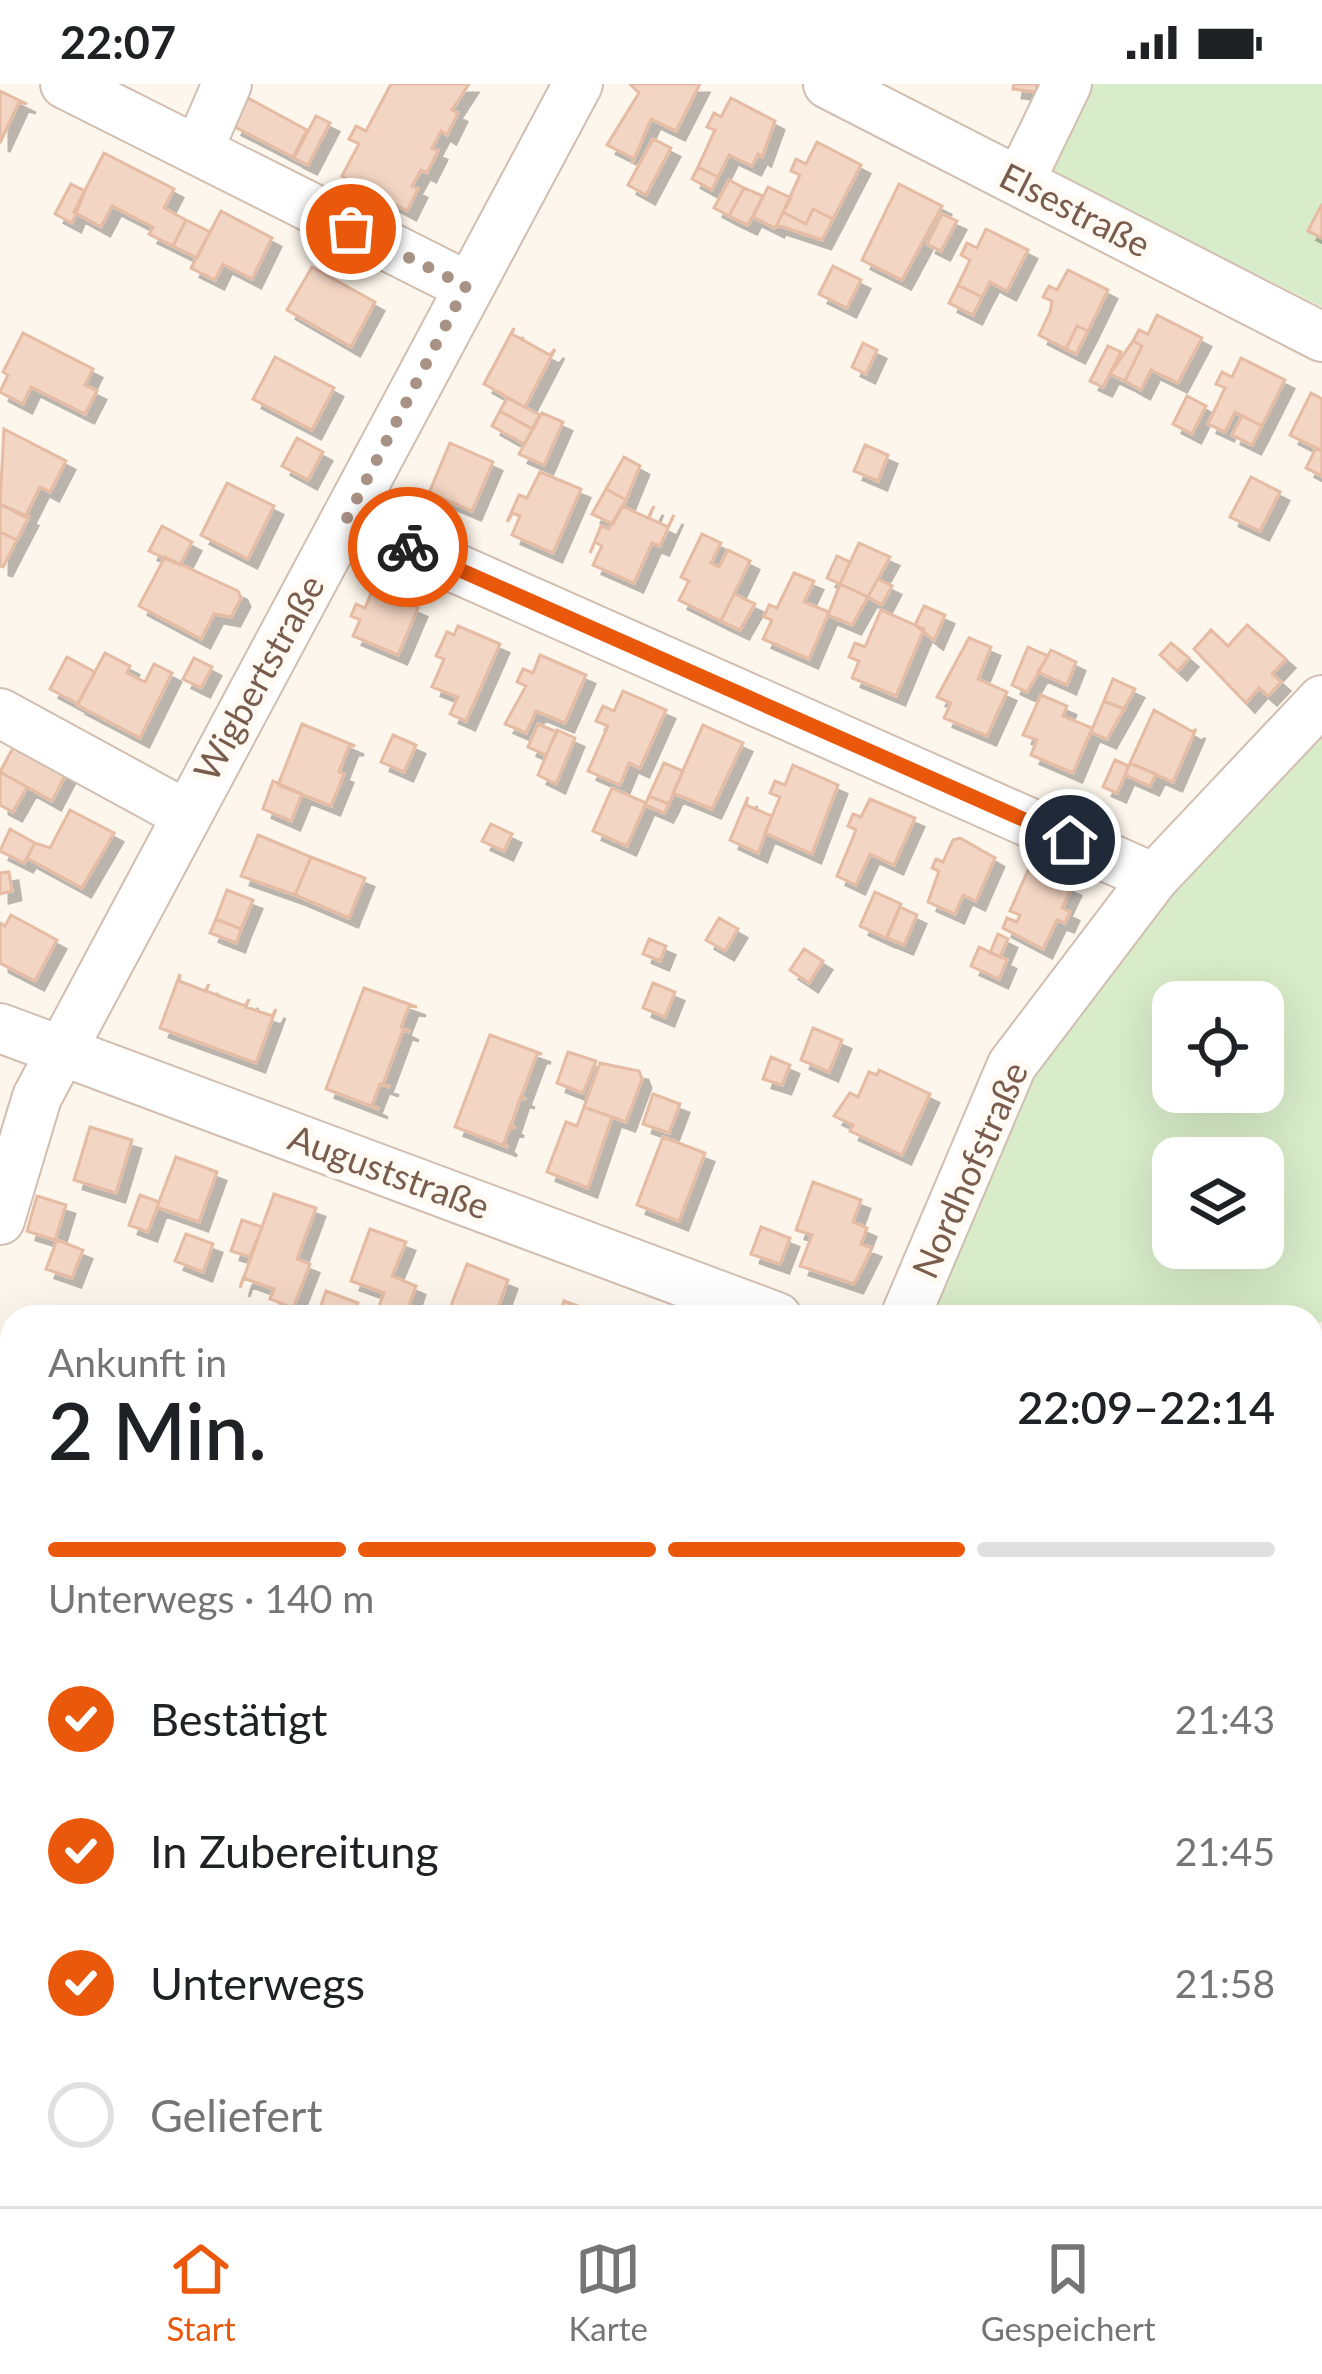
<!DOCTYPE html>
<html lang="de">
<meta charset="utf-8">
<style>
:root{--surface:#fff;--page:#f6f6f6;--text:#202124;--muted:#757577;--line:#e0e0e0;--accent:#ea580c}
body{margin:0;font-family:Lato,sans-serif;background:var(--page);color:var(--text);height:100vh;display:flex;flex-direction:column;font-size:45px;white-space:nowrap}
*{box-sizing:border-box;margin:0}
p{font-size:39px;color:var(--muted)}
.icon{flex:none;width:66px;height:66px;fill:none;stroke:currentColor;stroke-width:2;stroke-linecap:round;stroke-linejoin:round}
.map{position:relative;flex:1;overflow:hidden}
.drawer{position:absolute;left:0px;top:1221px;width:1323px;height:903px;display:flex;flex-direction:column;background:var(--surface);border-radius:36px 36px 0 0;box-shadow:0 12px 48px #0002}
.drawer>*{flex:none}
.buttons{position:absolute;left:1152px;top:897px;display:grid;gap:24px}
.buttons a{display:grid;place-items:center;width:132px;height:132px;border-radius:24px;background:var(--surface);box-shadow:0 12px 48px #0002;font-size:60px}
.pin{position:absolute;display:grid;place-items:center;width:102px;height:102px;color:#fff;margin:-51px;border:6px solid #fff;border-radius:50%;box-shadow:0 3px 12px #0007}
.courier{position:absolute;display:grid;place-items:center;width:120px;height:120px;margin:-60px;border:9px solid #ea580c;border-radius:50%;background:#fff;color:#222;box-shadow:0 3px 15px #0007}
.overview em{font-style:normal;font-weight:600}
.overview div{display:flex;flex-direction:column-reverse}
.overview{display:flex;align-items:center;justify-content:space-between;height:204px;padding:0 48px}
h1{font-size:78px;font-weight:600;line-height:90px}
.bar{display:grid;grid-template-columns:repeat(4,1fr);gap:18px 12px;align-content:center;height:144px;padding:0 48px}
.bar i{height:15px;border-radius:9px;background:var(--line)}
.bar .current{background:var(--accent)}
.bar p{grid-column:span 4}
ol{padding:0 48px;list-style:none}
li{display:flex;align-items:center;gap:36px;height:132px}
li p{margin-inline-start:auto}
li .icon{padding:12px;border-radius:50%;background:var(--accent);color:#fff;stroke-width:4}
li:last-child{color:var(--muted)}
li i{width:66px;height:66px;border:6px solid var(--line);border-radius:50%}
.status{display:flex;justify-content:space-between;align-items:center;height:84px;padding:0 60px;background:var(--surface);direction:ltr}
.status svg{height:33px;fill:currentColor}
.dock{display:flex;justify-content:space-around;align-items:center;height:168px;border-top:3px solid var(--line);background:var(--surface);font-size:33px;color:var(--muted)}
.dock a{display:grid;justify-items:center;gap:6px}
.dock .current{color:var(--accent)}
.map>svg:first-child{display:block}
.green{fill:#d8ecc9;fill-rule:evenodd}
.building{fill:#f3d5c3;stroke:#e6bba3;stroke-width:3;filter:url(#shadow)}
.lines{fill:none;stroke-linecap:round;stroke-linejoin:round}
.minor-casing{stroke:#d1beb0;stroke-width:52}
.minor{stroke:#fff;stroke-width:48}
.done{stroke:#a89285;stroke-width:12;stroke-dasharray:0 21.6}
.route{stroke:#ea580c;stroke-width:15}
.labels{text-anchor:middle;stroke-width:12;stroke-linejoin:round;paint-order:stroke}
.street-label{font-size:36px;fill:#7a5c4d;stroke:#fffaf3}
</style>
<div class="status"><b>22:07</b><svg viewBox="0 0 49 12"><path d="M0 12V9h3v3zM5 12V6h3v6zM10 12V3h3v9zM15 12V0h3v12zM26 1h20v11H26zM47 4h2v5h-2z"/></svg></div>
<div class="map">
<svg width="1322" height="2122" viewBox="0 0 1322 2122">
<defs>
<filter id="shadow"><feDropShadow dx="9" dy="9" stdDeviation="0" flood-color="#0004"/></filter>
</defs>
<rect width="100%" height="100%" fill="#fdf6ec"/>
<!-- green -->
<path class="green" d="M1087,0H1322V223L1045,85Z
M1322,629V1238L1311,1240V1233H911L1019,1004L1169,795ZM1173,918H1263V1008H1173ZM1173,1074H1263V1164H1173Z
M1322,1662V2046L1311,2048V1663Z
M852,2112H989L938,2122H854Z"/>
<!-- building -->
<path class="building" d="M391,0H469L452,26L458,29L447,51L441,47L432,64L438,67L427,89L421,86L412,102L418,105L407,127L342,92L359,60L349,55L356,42L366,47Z
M630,0H700L676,47L651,35L632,80L633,74L607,61L639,9Z
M1014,0H1037L1036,8L1013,5Z
M0,7L27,20L19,18L0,59Z
M248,14L307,46L293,73L233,42Z
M731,14L775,37L762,73L758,70L752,82L729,71L718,93L698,83L715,46L707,43L714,29L721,33Z
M316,32L330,39L308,81L294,74Z
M653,55L671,64L646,111L628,101Z
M817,58L861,81L833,135L813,125L806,140L783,128L800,91L791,87L796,75L806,80Z
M104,69L174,105L164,124L186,136L173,162L149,150L153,143L112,122L101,143L74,128Z
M698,83L718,93L712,106L692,95Z
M729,96L744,104L729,132L714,124Z
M71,100L85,107L72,139L55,130Z
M899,100L942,122L902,196L862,176Z
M768,103L791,114L775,144L753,133Z
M744,104L763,112L748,141L729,132Z
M1322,120V154L1308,147Z
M813,125L833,135L822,156L777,141L783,128L806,140Z
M221,127L272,154L252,195L223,180L215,196L191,184Z
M942,130L957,137L941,167L927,160Z
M186,136L210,148L197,174L173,162Z
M986,145L1028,166L1007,207L990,198L982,213L958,201L970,176L961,171L967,159L977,164Z
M833,182L861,196L847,224L819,210Z
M312,183L375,218L351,263L287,226Z
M1068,186L1108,206L1088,247L1077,242L1066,265L1039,251L1050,228L1052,217L1043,213L1049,202L1057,206Z
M958,201L982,213L973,231L949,219Z
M1157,231L1202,254L1178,299L1151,286L1141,306L1125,297L1142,262L1133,257L1139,246L1148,250Z
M1077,242L1088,247L1076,270L1066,265Z
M514,244L512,250L550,271L555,265L525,323L484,300Z
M23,249L93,285L85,301L97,307L85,330L31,303L23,320L0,308L8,291L3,288Z
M1133,257L1142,262L1125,297L1110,290Z
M863,259L877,266L866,290L852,283Z
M1108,262L1121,268L1103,303L1090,297Z
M275,273L334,304L312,346L253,315Z
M1241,274L1285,296L1262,342L1235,328L1225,348L1208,340L1225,304L1216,300L1222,288L1232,293Z
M1311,309L1322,315V367L1290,351Z
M1187,312L1206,322L1192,350L1173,340Z
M507,314L540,331L532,345L500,327Z
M500,327L533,345L524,360L492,342Z
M542,329L563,338L544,381L519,370Z
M1242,332L1262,342L1252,361L1232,351Z
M4,345L66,377L50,408L40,403L25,433L0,420Z
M297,354L323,368L308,396L282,382Z
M450,359L493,378L472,427L429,409Z
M865,361L888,371L878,397L854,387Z
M1316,364L1322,367V392L1306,384Z
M624,373L640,382L626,416L606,405Z
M540,388L581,405L553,469L512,451L520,432L513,429L507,438L519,411L527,414Z
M1251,393L1280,408L1260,447L1230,433Z
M227,399L274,422L248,475L201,451Z
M606,405L626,416L613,440L592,430Z
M0,420L29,433L17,456L0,448Z
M622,422L648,434L654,422L649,434L668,443L674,431L660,462L652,459L634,499L593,481L602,462L595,458L590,469L601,442L609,445Z
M162,442L192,458L180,481L149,467Z
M0,448L17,456L3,483L0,482Z
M702,450L721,459L711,479L719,483L728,466L750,477L721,537L679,516L689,497L681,493Z
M859,459L890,473L868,513L840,500Z
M837,472L850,478L840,500L827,494Z
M165,473L238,507L241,514L231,533L214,530L201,555L139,522Z
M794,489L814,497L804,518L829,528L809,575L763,555L772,536L764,533L769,521L777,524Z
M878,495L892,502L882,521L868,513Z
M840,500L868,513L852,541L828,531Z
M373,505L418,524L398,571L353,552L360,536L351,532L356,520L365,524Z
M734,510L755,520L740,546L721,537Z
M924,522L945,531L934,556L915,541Z
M881,526L924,545L896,612L852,594L859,577L849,573L855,559L865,563Z
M1247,541L1286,575L1272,590L1281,598L1268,612L1259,604L1246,619L1194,565L1211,546L1228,562Z
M458,542L500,560L466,637L450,630L458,613L432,603L444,575L436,572L447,548L454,551Z
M969,554L991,563L978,595L1007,608L987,652L944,634L951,619L937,613Z
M1171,559L1189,574L1178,587L1160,571Z
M1028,563L1048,572L1027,608L1012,601Z
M1051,566L1076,578L1067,601L1038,588Z
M105,569L130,582L127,589L145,598L154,580L172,589L140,654L77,621Z
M540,571L586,591L565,639L536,627L526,649L505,640L526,602L517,598L523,585L533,589Z
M67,573L95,588L78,620L50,605Z
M194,574L212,583L201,604L183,595Z
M1113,595L1135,605L1124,625L1104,617Z
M623,607L666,626L640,684L629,679L620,701L588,687L608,642L596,637L603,622L614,627Z
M1041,611L1067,622L1063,632L1092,644L1073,689L1031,671L1037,656L1023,651Z
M1104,617L1124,625L1107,655L1091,648Z
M1154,626L1193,648L1196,645L1173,698L1130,679Z
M302,640L355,662H349L339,688L344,690L331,722L278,701Z
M538,640L557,648L546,671L528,663Z
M703,641L743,659L712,725L673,709Z
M557,646L575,654L556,700L538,691Z
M393,651L416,661L404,688L381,678Z
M14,662L66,690L52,717L0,688Z
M1115,676L1129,682L1117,709L1103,703Z
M664,679L683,687L669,720L649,712Z
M1130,679L1156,690L1150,702L1125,691Z
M793,681L838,701L812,770L765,749L780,713L770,709L775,697L785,701Z
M0,688L27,703L13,728L0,721Z
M273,697L302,710L291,737L263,725Z
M612,704L646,719L627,762L593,747Z
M649,712L669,720L664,729L645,721Z
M748,713L746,721L772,732L758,769L730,756Z
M870,715L915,734L894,781L870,770L856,801L837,792L856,746L848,742L853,730L861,733Z
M70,726L114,749L82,804L27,774L35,759L50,764Z
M491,740L512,750L504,767L482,757Z
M10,745L35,759L24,779L0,767Z
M258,751L311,773L295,811L241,792Z
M960,754L995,774L976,817L963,811L955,830L928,818L939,787L932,784L936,775L943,778L953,756Z
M311,773L365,794L349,834L295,811Z
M1029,784L1072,803L1062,824L1070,828L1065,839L1057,836L1043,865L1003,844L1007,834L1017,838L1020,831L1010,827Z
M9,788L12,807L0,810V789Z
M227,806L253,816L241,845L216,835Z
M875,808L901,820L886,854L860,842Z
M900,823L917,831L904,861L887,854Z
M11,831L57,856L35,897L0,879V839L5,842Z
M719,834L738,845L725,867L706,856Z
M216,835L241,845L236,859L210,849Z
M998,850L1008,855L1000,873L990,869Z
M649,855L666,862L660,877L643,870Z
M979,863L1007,876L999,895L971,882Z
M804,865L823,877L809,899L790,886Z
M180,890L179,897L205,907L209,900L206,907L245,922L249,915L246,923L272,932L276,925L256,979L160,944Z
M653,899L675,908L665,933L643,924Z
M364,904L417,923L409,922L401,943L410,948L403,946L383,1000L390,1003L380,1000L372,1021L379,1025L326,1005Z
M813,944L842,956L829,988L801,976Z
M490,951L542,970H537L521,1013L526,1015L520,1014L511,1041L515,1044L510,1042L504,1059L508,1063L455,1043Z
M568,968L596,977L583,1009L557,999Z
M771,973L790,981L782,1001L763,995Z
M600,979L639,987L642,995L626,1038L584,1023Z
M879,986L930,1010L902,1071L850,1047L853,1041L834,1032L850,1009L858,1013L869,988L877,991Z
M653,1010L680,1020L669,1049L643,1040Z
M584,1023L612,1033L588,1104L547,1088L566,1038L577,1042Z
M90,1043L132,1056L116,1109L74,1096Z
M663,1053L705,1069L679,1137L637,1121Z
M176,1073L217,1088L199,1138L157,1123Z
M813,1098L861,1116L853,1138L867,1144L861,1160L872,1164L854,1200L800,1182L812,1151L796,1146Z
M274,1110L316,1124L297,1175L310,1180L293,1224L270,1215L274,1205L243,1194L240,1204Z
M140,1111L159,1118L148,1148L129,1141Z
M37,1112L66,1121L55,1156L27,1147Z
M242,1136L262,1143L250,1173L231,1167Z
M761,1143L790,1154L780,1180L751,1170Z
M370,1145L406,1158L392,1192L416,1202L405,1233L377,1227L384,1209L351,1197Z
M186,1150L213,1160L203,1188L175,1177Z
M57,1156L83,1166L72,1194L46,1185Z
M467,1180L508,1196L497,1227L514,1233L447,1232Z
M326,1207L358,1219L353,1233H317Z
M564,1217L606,1232L605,1233H558Z
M0,1279L12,1284L9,1301L0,1297Z
M0,1303L12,1308V1353L0,1349Z
M0,1365L12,1369L7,1392L0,1390Z
M0,1417L12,1421V1471L0,1468Z
M1322,1435V1508L1311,1509V1436Z
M1314,1512H1322V1542H1317Z
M0,1563L12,1566V1618L2,1615L1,1619Z
M1322,1605V1656L1318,1657L1312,1607Z
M1314,1622L1318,1657L1311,1658V1623Z
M0,1709L12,1713L1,1766H0Z
M0,1919L12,1922L10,1941L0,1940Z
M3,1939L12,1942V2015L0,2012Z
M166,2112H238L235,2122H164Z
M322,2112H369L367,2122Z
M515,2112H559L557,2122H513Z"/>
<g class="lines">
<!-- minor casing -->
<g class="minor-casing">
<path id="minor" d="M65,0L467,202
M828,0L1322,253
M198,67L227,0
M1020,97L1067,0
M347,436L1154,794
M0,629L185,730
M0,944L777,1233
M0,1136L37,1013L578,0
M905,1233L1012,981L1154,794L1322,616
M484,2112L485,2122
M827,2112L828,2122
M111,2122L112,2112"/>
</g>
<!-- minor -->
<use href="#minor" class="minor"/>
</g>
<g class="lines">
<!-- done -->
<path class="done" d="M351,145L466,202L346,436L408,463"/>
<!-- route -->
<path class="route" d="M408,463L1070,756"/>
</g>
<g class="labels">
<!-- street labels -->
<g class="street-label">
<text transform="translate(1075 126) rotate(27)" y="13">Elsestraße</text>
<text transform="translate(259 594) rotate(-61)" y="13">Wigbertstraße</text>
<text transform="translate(970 1086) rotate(-66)" y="13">Nordhofstraße</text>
<text transform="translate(389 1088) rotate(20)" y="13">Auguststraße</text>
</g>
</g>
</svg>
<div class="buttons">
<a><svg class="icon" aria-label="locate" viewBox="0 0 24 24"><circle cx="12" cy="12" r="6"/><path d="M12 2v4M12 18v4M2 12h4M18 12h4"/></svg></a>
<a><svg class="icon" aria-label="layers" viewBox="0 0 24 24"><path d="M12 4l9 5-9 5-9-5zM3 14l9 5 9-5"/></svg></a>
</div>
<div class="pin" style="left:351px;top:145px;background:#ea580c"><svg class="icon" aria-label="bag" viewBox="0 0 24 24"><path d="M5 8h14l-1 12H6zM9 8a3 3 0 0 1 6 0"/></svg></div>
<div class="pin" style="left:1070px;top:756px;background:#1f2937"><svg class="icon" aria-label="home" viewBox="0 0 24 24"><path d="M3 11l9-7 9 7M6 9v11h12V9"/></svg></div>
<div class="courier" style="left:408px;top:463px"><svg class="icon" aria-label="bike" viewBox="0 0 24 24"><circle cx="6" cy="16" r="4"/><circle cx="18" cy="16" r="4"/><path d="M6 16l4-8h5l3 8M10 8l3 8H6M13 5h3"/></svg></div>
<section class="drawer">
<div class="overview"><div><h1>2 Min.</h1><p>Ankunft in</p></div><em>22:09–22:14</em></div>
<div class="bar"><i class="current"></i><i class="current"></i><i class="current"></i><i></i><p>Unterwegs · 140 m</p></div>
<ol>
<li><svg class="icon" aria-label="check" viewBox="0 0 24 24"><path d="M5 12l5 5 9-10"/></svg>Bestätigt<p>21:43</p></li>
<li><svg class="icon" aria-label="check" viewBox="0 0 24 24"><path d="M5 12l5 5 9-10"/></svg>In Zubereitung<p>21:45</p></li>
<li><svg class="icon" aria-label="check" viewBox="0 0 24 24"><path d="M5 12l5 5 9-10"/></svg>Unterwegs<p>21:58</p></li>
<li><i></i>Geliefert</li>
</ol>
</section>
</div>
<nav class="dock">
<a class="current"><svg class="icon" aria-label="home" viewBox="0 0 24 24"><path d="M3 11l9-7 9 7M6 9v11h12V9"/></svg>Start</a>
<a><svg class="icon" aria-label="map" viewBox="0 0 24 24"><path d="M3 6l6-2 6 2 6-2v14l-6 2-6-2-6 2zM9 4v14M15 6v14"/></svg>Karte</a>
<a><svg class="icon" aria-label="saved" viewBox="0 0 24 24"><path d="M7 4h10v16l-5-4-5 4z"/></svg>Gespeichert</a>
</nav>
